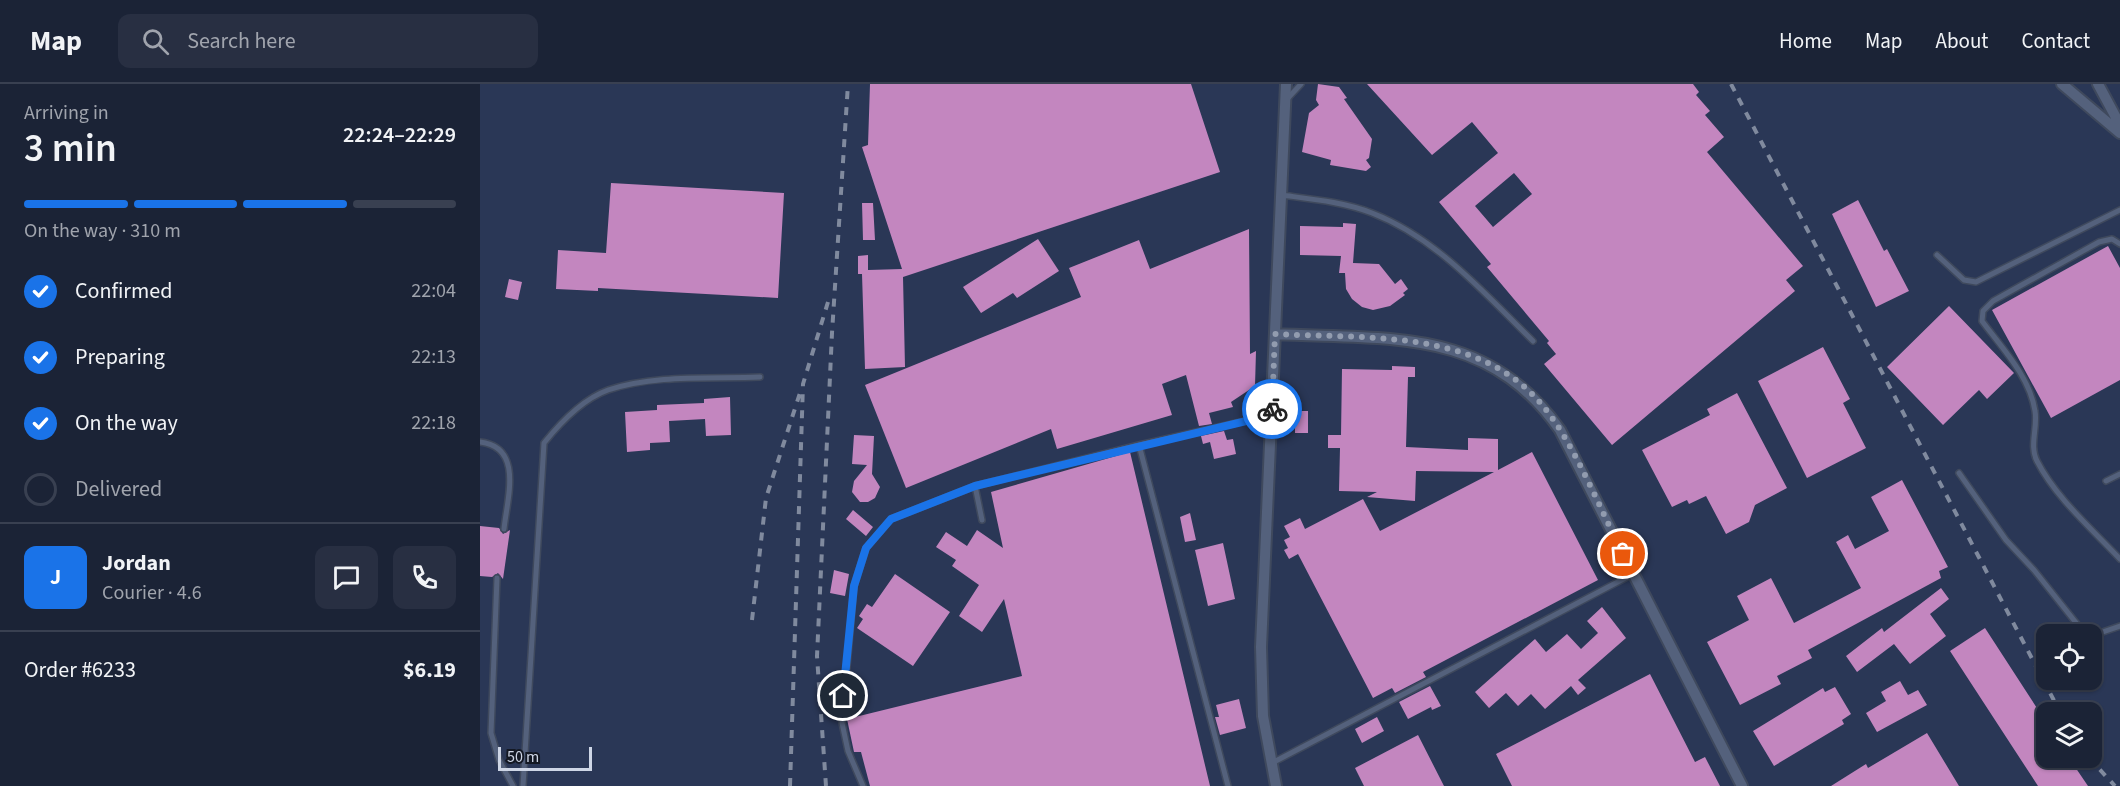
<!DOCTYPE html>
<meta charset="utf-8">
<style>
:root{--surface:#1b2336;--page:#282f42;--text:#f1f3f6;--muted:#a0a4ad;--line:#394051;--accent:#1a73e8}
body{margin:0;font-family:"Source Sans 3",sans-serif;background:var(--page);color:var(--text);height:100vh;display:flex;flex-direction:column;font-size:22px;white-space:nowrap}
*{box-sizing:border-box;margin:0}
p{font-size:20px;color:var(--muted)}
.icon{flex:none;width:33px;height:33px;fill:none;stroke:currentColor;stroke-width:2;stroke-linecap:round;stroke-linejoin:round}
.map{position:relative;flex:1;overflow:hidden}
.drawer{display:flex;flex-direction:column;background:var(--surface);width:480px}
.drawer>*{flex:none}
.fabs{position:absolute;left:1556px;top:540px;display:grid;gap:12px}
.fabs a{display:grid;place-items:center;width:66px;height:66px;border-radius:12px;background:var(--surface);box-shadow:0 2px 4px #0004,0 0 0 2px var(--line);font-size:30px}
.scale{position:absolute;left:18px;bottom:15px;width:94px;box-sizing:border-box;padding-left:6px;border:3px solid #ced6e6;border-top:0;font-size:16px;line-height:21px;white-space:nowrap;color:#ced6e6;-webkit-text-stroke:4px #131823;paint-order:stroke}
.pin{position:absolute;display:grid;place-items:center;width:51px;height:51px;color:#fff;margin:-26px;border:3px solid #fff;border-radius:50%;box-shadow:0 2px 6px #0007}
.courier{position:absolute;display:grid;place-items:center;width:60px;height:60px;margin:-30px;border:4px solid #1a73e8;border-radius:50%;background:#fff;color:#222;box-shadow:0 2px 8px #0007}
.headline em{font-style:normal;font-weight:600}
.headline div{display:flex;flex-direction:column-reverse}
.headline{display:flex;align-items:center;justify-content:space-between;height:102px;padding:0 24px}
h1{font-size:39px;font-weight:600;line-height:45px}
.bar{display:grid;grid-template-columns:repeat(4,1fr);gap:9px 6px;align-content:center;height:72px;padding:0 24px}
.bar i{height:8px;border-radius:4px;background:var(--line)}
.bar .on{background:var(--accent)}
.bar p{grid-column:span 4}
.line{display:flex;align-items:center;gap:15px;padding:0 24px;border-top:2px solid var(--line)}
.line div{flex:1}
.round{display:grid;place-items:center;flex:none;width:63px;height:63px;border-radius:12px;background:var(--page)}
ol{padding:0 24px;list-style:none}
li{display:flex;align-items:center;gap:18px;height:66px}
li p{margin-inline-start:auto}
li .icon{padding:6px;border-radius:50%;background:var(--accent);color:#fff;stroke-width:4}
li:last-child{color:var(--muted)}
li i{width:33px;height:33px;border:3px solid var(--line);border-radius:50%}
header{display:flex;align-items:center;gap:36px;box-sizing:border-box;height:84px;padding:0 30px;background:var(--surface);border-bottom:2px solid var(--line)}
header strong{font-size:28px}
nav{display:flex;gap:33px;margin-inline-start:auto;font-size:21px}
.search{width:420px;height:54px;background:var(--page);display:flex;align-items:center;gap:15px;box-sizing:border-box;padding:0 21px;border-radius:12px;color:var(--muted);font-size:22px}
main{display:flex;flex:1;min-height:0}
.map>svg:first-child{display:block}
.built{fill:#2a3756;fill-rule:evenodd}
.building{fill:#c386bf;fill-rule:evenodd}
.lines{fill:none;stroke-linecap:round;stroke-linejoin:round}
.service-casing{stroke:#3f495d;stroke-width:8}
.minor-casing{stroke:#3f495d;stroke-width:14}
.service{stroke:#54617c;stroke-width:5}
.minor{stroke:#54617c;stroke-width:10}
.rail{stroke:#808a9e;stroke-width:4;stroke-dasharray:8 8;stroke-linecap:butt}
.done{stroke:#929caf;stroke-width:6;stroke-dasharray:0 10.8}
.route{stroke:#1a73e8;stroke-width:8}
</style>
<header>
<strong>Map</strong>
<div class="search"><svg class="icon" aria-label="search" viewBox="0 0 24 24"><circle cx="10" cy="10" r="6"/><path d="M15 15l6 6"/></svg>Search here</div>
<nav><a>Home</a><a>Map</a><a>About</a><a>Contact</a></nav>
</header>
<main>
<section class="drawer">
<div class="headline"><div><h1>3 min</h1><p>Arriving in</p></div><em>22:24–22:29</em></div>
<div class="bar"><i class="on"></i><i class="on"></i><i class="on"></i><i></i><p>On the way · 310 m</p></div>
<ol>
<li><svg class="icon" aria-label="check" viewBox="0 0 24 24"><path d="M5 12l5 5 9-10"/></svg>Confirmed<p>22:04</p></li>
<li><svg class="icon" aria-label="check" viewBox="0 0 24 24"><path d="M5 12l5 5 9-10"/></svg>Preparing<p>22:13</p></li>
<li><svg class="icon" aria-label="check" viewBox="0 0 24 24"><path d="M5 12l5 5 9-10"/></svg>On the way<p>22:18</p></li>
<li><i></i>Delivered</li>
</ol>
<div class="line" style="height:108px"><b class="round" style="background:var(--accent);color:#fff">J</b><div><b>Jordan</b><p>Courier · 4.6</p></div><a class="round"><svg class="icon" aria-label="chat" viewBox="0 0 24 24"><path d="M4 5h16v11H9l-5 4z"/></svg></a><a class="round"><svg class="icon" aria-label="phone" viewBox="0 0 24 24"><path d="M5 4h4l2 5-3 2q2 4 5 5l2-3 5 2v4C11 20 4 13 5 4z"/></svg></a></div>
<div class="line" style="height:78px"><div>Order #6233</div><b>$6.19</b></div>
</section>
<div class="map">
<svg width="1640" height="702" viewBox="0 0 1640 702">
<rect width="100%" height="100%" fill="#242f48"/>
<!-- built -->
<path class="built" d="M0,0H1640V702H0ZM1566,550H1611V596H1566ZM1566,628H1611V674H1566Z"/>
<!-- building -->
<path class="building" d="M390,0H711L740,88L423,193L425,283L385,285L382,190H378V172L388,171V186L422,185L382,63L388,61Z
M838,0L859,3L867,14L864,15L892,55L889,74L886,76L891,83L886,87L850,81L851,76L822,68L829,29L839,21L836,16Z
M887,0H1213L1219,8L1216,11L1230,27L1225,31L1244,53L1227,68L1323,182L1306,196L1315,207L1132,361L1064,280L1076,270L1067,259L1069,257L1007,183L1011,180L959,118L1018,69L992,38L952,71ZM1034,89L1052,110L1013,143L995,122Z
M131,99L304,109L298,214L118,204V207L76,205L78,166L126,169Z
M1378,116L1404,167L1407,165L1429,207L1396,223L1352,130Z
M382,119H393L395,156H383Z
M863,139L876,140L873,179L899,180L915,200L921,195L928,205L923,209L925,211L910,222L893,226L882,223L872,215L866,205L865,189H859L861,172L820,171V142L863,143Z
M769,145L770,270L776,267L775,302L751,318L753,323L729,329L732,340L719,342L706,291L682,300L692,331L577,365L571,345L426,404L385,301L601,213L589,184L659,156L670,185Z
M558,155L579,187L537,214L533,209L501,229L483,203Z
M1628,162L1640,184V296L1571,334L1512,226Z
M29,195L42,198L38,216L25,213Z
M1469,222L1534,289L1507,315L1499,306L1463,341L1407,283Z
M1343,263L1370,315L1363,319L1386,364L1327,394L1278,297Z
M912,282L935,283V293H928L926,363L988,366V354L1018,355V386L1052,368L1118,496L943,588L946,593L915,609L912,604L893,614L818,470L809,475L804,466L808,464L804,456L810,453L804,442L820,434L825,445L883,415L900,447L1014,388L936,387L935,417L887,413L897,408L859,407L860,364H848V351H861L862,285L912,286Z
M1257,309L1307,404L1275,421L1269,438L1246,450L1226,412L1209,420L1207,416L1192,423L1162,366L1230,331L1227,325Z
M250,313L251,351L226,352L225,335L189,337L190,358L170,359V366L147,368L145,328L177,326V321L224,319V315Z
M815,327H828V349H815Z
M744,347L747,356L753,355L756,370L734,375L730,358L723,360L721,352Z
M374,351L394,352L392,390L400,403L395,414L388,418H380L372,408L374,397L387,381L372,380Z
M650,368L730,702H390L381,668H374L367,635L542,592L524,515L502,548L479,532L499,501L472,482L476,476L456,463L466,448L487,462L497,446L523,464L511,408Z
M1422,396L1468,483L1459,487L1461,494L1328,566L1332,574L1297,592L1301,600L1260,621L1227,558L1269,536L1257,512L1291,494L1314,539L1381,504L1356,458L1368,451L1375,465L1409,447L1391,413Z
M373,426L393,443L386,452L366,435Z
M710,429L716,456L705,458L700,433Z
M0,442L19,444L23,450L30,446L23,495L18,489L12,493L0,492Z
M743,459L755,515L728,522L715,466Z
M354,486L369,490L365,512L350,509Z
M415,490L470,528L433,582L377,544L383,535L379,532L387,520L392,523Z
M1461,504L1469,515L1450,530L1466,552L1430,580L1414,560L1377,588L1366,572L1402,544L1404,548Z
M1122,523L1146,554L1098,596L1106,604L1098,611L1091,602L1065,625L1051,610L1038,622L1026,609L1009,624L995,608L1055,555L1066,568L1087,550L1101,565L1118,549L1107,537Z
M1505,544L1566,638V674H1589L1608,702H1558L1470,567Z
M1170,590L1215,678L1225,673L1240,702H1032L1016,670Z
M1420,597L1428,611L1438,606L1447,621L1397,648L1386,629L1406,617L1401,608Z
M950,602L961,622L952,626L951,623L928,635L919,618Z
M1355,603L1371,630L1362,636L1364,640L1294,682L1273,647L1343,604L1345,608Z
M759,615L766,644L740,651L735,633H739L736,621Z
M897,633L904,647L882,659L875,645Z
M1447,649L1479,702H1351L1386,680L1388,684Z
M938,651L964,702H884L875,684Z"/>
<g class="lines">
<!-- service casing -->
<g class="service-casing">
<path id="service" d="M808,14L821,0
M801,111C831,115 864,118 892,129C957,154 1005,210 1053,257
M1640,160L1632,155L1619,158L1513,217L1503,227L1502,237C1522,264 1550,293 1555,327C1558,343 1549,362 1557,377C1576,414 1612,445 1640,475
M1457,171L1484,196L1496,198L1640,126
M0,358C44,363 27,415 24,445
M1479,389L1526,456L1554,486L1605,550
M1626,397L1640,390
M495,402L659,361
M17,494L11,649L19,676L33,702
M1611,552L1640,542
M792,679L1153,490
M43,702L64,359C80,339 103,315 128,306C175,290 231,295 280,293
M383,702L368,667L362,639L374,502L386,464L411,435L495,402L502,436
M748,702L659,361L792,331"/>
</g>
<!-- minor casing -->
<g class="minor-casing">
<path id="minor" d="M1582,0L1640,49
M1618,0L1640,41
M795,250C909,256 1007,242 1080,346L1262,702
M796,702L783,632L781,563L806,0"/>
</g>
<!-- service -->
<use href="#service" class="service"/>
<!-- minor -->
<use href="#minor" class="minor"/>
<!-- rail -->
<path class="rail" d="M1251,0L1580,628
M272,536L286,414L320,309
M1609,674L1635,702
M310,702L323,300L348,218
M346,702L337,572L352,249L368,0"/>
</g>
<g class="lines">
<!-- done -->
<path class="done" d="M792,325L795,250C886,255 999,244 1063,322C1094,359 1120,425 1143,470"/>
<!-- route -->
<path class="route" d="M363,612L374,502L386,464L411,435L495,402L792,331V325"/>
</g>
</svg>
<div class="fabs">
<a><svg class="icon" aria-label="locate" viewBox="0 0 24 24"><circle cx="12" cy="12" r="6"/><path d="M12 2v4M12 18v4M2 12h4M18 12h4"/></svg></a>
<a><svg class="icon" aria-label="layers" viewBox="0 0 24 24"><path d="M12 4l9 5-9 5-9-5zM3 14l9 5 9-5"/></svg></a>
</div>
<div class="scale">50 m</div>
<div class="pin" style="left:1143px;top:470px;background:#ea580c"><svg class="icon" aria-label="bag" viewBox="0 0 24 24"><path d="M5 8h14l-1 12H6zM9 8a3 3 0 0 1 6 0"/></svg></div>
<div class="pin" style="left:363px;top:612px;background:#1f2937"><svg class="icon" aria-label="home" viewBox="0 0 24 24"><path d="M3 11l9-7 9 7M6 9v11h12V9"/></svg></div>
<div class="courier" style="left:792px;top:325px"><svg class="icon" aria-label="bike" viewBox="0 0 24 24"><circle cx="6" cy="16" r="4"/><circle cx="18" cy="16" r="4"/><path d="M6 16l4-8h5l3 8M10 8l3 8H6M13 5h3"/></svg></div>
</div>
</main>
